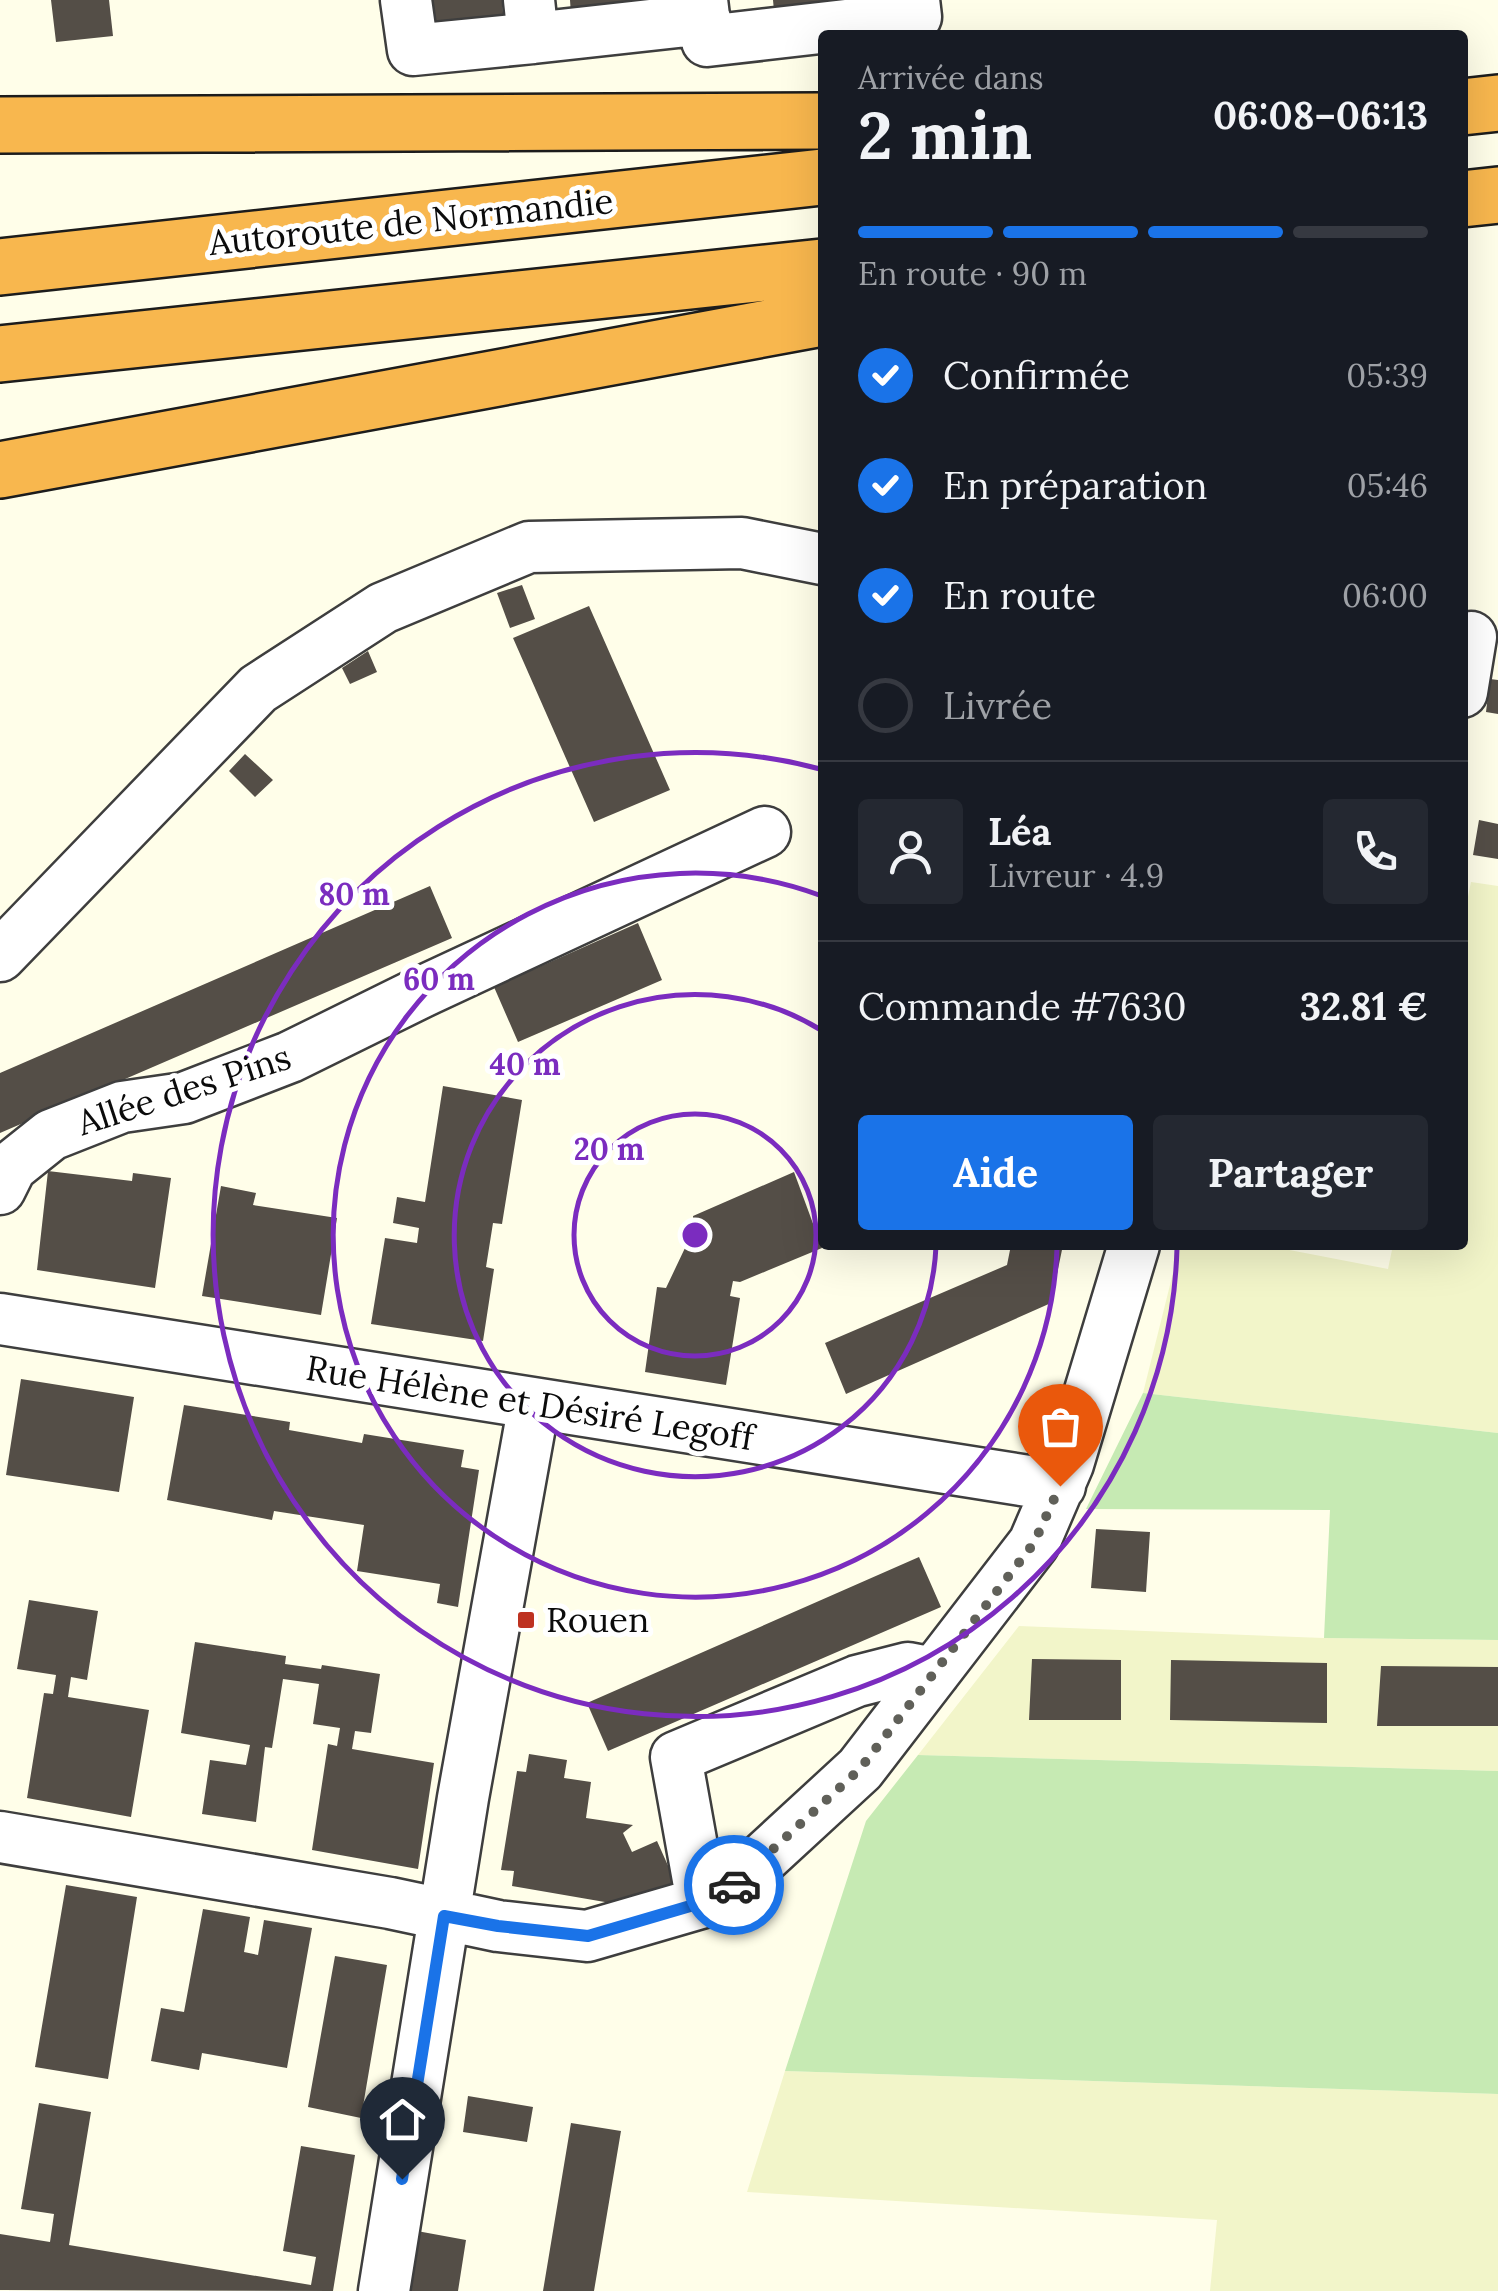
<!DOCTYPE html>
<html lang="fr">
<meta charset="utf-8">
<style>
:root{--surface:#171b24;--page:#242831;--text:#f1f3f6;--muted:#9ea1a6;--line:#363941;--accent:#1a73e8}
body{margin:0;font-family:Lora,serif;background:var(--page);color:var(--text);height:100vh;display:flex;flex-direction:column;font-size:38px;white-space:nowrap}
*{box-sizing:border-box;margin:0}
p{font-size:32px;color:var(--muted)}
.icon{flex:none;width:55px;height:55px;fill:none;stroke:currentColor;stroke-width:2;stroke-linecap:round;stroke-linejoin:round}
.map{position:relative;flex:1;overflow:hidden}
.sheet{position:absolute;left:818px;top:30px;width:650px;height:1220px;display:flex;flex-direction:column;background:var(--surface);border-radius:10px;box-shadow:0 10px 40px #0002}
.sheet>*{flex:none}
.pin{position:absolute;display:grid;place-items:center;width:85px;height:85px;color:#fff;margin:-102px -42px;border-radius:50% 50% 50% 0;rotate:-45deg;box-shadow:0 0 10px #0007}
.pin .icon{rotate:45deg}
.courier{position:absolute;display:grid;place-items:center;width:100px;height:100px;margin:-50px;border:8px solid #1a73e8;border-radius:50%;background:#fff;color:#222;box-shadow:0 2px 12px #0007}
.summary em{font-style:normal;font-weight:700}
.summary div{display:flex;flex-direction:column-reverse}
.summary{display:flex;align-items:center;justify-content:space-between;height:170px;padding:0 40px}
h1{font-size:65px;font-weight:700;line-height:75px}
.bar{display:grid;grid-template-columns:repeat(4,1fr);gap:15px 10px;align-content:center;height:120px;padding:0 40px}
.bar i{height:12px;border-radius:8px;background:var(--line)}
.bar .on{background:var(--accent)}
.bar p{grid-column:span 4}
.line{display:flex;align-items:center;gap:25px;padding:0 40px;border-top:2px solid var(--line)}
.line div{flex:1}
.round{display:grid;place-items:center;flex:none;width:105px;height:105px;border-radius:10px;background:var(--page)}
ol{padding:0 40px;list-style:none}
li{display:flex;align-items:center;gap:30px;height:110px}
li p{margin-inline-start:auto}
li .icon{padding:10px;border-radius:50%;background:var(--accent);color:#fff;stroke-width:4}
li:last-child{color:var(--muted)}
li i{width:55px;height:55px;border:5px solid var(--line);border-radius:50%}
.action{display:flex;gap:20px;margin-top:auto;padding:20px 40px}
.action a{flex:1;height:115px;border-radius:10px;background:var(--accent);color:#fff;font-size:40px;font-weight:700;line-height:115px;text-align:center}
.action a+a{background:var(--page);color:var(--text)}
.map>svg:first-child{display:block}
.farmland{fill:#f2f5c9}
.green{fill:#c6eab3}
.building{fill:#544e47}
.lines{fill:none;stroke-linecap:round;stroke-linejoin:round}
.minor-casing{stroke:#3e3e3e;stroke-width:55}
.highway-casing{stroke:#1c1c1c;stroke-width:60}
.minor{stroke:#fff;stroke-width:50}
.highway{stroke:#f8b74e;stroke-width:55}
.done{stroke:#606059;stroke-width:10;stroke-dasharray:0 18}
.route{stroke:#1a73e8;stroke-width:12}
.ring{fill:none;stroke:#7b2cbf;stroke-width:5}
.poi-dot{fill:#be3220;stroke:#fff;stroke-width:4}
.labels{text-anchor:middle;stroke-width:10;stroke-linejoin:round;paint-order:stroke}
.street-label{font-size:35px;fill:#0b0b0b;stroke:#fff}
.poi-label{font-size:35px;fill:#0b0b0b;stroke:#fff;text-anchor:start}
.centre{fill:#7b2cbf;stroke:#fff;stroke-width:5}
.ring-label{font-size:30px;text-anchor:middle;font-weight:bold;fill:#7b2cbf;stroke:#fff;stroke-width:10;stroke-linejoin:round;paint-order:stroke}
</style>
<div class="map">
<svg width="1498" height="2291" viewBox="0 0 1498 2291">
<rect width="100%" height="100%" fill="#fffee9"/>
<!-- farmland -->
<path class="farmland" d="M1471,882L1498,886V1433L1143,1393L1180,1245H1264L1388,1269L1393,1245H1462L1463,921Z
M1019,1626L1324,1638L1498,1640V1771L918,1755Z
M785,2071L1498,2094V2291H1210L1217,2220L747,2192Z"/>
<!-- green -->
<path class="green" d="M1143,1393L1498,1433V1640L1324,1638L1330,1510L1086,1509Z
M918,1755L1498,1771V2094L785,2071L866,1821Z"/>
<!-- building -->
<path class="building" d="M51,0H109L113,36L56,42Z
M423,0H502L504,25L427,34Z
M570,0H665L571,15Z
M773,0H835L836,4L774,11Z
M522,585L535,619L510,628L497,593Z
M589,606L670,790L594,822L513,638Z
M368,651L377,672L350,684L342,668Z
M1490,679L1498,680V714L1486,712Z
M245,754L273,780L255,797L229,771Z
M1479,820L1498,824V859L1473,855Z
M430,886L452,938L0,1133V1073Z
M638,923L662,980L518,1042L494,987Z
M443,1086L522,1100L502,1224L493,1223L486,1267L494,1269L483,1341L371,1324L385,1238L417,1243L419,1228L393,1223L397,1197L425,1202Z
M48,1171L132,1181L133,1173L171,1178L155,1288L37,1270Z
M794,1172L822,1248L740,1282L733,1281L730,1296L740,1298L726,1385L645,1372L657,1287L666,1288L694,1229L693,1216Z
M221,1186L256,1193L253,1205L337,1218L321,1315L202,1296Z
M1011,1245H1063L1051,1303L846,1394L825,1343L1007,1265Z
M21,1379L134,1397L119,1492L6,1475Z
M184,1405L290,1422L289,1430L362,1443L364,1434L464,1450L461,1467L479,1470L458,1607L437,1603L440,1584L357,1571L364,1525L274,1511L272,1520L167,1500Z
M1096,1529L1150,1532L1146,1592L1091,1588Z
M919,1557L941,1607L608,1751L587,1703Z
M29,1600L98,1611L87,1680L71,1677L68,1697L149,1710L131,1817L27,1798L44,1693L53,1694L56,1675L17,1669Z
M195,1642L286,1656L285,1664L321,1669L322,1665L380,1674L371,1733L355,1731L352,1749L434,1763L418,1869L312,1850L328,1744L337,1746L340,1728L313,1724L319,1684L283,1679L272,1748L265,1747L256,1822L202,1814L210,1760L246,1765L250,1745L181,1733Z
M1032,1659L1121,1660V1720H1029Z
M1171,1660L1327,1663V1723L1170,1720Z
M1381,1666L1498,1667V1726H1377Z
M529,1754L567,1760L564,1778L591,1782L586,1818L633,1825L623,1833L632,1852L657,1841L678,1888L649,1900L630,1897L628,1906L512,1886L514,1871L501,1870L517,1771L526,1772Z
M66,1885L137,1897L108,2079L35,2067Z
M203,1909L250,1917L244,1952L258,1955L264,1920L312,1928L287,2068L202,2053L199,2070L151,2061L161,2008L184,2012Z
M335,1956L387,1965L361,2118L308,2107Z
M468,2096L533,2107L527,2142L463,2132Z
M39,2103L91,2112L69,2245L311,2285L316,2257L283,2251L301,2146L355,2155L333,2291L0,2290V2234L50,2242L54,2214L21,2209Z
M571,2123L621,2131L594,2291H543Z
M417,2231L466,2240L458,2291H407Z"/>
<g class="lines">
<!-- minor casing -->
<g class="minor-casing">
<path id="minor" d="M406,0L413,50L533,38L529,0
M702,0L707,41L916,17L914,0
M533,38L705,19
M1462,692L1471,637
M0,956L258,689L383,608L529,547L742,543L822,559
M0,1189L11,1167L51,1135L122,1107L184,1098L290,1057L426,990L765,832
M0,1319L1060,1486
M0,1837L390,1903L498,1926L587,1936L721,1897L860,1769L1034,1543L1068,1464L1134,1245
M702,1902L676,1757L857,1681L908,1668L934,1673
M384,2291L463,1798L534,1404"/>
</g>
<!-- highway casing -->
<g class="highway-casing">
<path id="highway" d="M1462,107L1498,103
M0,125L822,121
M1462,199L1498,195
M0,267L822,177
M0,354L822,267
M0,470L822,318"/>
</g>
<!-- minor -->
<use href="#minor" class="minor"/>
<!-- highway -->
<use href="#highway" class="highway"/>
</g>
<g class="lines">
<!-- done -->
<path class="done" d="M734,1885L860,1769L1034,1543L1060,1486"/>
<!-- route -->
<path class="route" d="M402,2179L444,1916L498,1926L588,1936L721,1897L734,1885"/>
</g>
<!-- distance rings -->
<g class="ring">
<circle cx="695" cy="1235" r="121"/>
<path d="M936 1246A241 241 0 1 1 821 1030"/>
<path d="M1057 1248A362 362 0 1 1 822 896"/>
<path d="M1177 1248A482 482 0 1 1 820 769"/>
</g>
<!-- markers -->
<rect class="poi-dot" x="516" y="1610" width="20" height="20" rx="5"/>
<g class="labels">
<!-- street labels -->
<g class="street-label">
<text transform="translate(411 222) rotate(-6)" y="12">Autoroute de Normandie</text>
<text transform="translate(184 1090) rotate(-18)" y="12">Allée des Pins</text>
<text transform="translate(530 1403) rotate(9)" y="12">Rue Hélène et Désiré Legoff</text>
</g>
<!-- poi labels -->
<g class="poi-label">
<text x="546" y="1632">Rouen</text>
</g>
</g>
<circle cx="695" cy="1235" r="15" class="centre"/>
<g class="ring-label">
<text x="354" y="905">80 m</text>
<text x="439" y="990">60 m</text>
<text x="525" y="1075">40 m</text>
<text x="609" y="1160">20 m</text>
</g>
</svg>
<div class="pin" style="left:1060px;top:1486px;background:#ea580c"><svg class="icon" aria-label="bag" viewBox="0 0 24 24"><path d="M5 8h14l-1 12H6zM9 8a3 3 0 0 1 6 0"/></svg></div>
<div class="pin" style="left:402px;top:2179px;background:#1f2937"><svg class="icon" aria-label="home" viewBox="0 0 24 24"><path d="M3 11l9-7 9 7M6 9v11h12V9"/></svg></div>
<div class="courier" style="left:734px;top:1885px"><svg class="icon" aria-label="car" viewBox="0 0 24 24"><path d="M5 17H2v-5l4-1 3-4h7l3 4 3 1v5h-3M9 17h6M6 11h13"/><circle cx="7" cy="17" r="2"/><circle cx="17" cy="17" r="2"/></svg></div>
<section class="sheet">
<div class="summary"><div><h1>2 min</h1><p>Arrivée dans</p></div><em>06:08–06:13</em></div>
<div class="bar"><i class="on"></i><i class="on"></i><i class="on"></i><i></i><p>En route · 90 m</p></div>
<ol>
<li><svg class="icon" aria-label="check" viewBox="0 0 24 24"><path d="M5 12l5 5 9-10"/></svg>Confirmée<p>05:39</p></li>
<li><svg class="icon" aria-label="check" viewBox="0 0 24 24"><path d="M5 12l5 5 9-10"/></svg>En préparation<p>05:46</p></li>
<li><svg class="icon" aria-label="check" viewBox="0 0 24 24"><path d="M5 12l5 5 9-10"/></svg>En route<p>06:00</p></li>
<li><i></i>Livrée</li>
</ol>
<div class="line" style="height:180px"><a class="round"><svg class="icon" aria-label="person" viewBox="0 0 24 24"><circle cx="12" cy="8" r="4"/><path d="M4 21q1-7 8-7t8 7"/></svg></a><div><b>Léa</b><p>Livreur · 4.9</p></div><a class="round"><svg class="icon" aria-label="phone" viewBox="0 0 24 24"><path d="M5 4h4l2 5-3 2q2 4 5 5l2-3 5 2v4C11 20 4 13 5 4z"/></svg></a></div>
<div class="line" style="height:130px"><div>Commande #7630</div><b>32.81 €</b></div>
<div class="action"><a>Aide</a><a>Partager</a></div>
</section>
</div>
